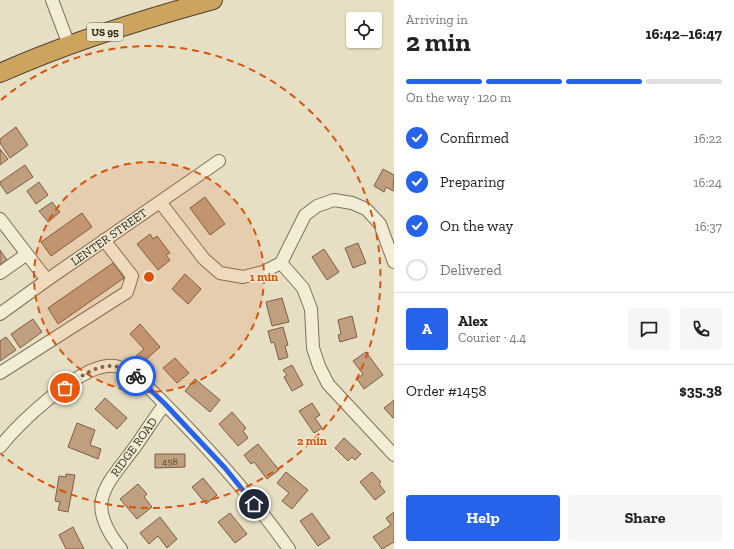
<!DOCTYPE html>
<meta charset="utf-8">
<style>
:root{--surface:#fff;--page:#f6f6f6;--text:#222;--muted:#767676;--line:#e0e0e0;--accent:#2563eb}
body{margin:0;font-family:"Zilla Slab",serif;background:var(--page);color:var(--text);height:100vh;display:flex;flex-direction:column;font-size:15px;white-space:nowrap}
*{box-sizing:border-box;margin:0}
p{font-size:13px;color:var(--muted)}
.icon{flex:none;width:22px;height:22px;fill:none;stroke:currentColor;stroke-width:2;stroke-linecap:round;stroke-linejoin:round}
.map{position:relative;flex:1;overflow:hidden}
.side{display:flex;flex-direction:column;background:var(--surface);width:340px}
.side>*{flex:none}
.controls{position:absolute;left:346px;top:12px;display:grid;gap:8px}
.controls a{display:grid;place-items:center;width:36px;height:36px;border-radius:4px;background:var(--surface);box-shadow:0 1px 3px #0004;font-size:20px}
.pin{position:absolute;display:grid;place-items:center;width:34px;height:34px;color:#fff;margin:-17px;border:2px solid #fff;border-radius:50%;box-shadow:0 1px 4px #0007}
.courier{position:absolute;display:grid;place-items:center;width:40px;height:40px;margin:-20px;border:3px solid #2563eb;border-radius:50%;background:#fff;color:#222;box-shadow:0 1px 5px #0007}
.head em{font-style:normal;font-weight:800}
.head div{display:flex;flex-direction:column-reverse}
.head{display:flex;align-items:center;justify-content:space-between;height:68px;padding:0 12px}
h1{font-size:26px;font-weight:800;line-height:30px}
.bar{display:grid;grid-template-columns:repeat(4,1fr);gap:6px 4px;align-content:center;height:48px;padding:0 12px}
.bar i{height:5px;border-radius:3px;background:var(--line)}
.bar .current{background:var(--accent)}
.bar p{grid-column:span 4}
.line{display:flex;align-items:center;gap:10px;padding:0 12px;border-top:1px solid var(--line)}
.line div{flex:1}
.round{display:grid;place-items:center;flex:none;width:42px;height:42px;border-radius:4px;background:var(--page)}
ol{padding:0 12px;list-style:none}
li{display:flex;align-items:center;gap:12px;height:44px}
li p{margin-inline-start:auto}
li .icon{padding:4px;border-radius:50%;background:var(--accent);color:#fff;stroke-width:4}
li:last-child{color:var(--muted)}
li i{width:22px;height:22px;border:2px solid var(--line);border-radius:50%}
.button{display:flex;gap:8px;margin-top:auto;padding:8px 12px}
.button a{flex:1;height:46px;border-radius:4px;background:var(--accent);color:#fff;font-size:16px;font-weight:800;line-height:46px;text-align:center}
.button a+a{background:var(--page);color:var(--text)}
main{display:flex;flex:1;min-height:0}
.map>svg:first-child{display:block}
.building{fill:#c09f7e;stroke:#7b5f45}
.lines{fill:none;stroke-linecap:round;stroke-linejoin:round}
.minor-casing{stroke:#7f715c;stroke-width:14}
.highway-casing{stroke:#4d4030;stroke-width:20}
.minor{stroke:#f3edd5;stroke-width:12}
.highway{stroke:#cca45e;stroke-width:18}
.done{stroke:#716958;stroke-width:4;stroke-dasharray:0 7.2}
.route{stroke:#2563eb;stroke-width:5}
.ring{fill:none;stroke:#d6540e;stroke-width:2;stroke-dasharray:7 5}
.labels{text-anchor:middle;stroke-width:3;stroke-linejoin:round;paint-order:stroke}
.number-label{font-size:10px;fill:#554636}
.shield{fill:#f0e9d1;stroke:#6a6354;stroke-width:1}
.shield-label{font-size:11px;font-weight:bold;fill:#31291e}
.street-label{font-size:12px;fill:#31291e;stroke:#f0e9d1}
.centre{fill:#d6540e;stroke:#f0e9d1;stroke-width:2}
.ring-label{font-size:12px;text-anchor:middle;font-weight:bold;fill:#d6540e;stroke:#f0e9d1;stroke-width:3;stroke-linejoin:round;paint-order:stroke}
</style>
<main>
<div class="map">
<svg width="394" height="549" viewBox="0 0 394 549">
<rect width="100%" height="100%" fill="#e7dfc3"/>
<!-- building -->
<path class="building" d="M16,127L28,145L10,158L0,143V139Z
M0,149L8,159L0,165Z
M25,165L33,177L7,194L0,184V182Z
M383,169L394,175L393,191L386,187L384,192L374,186Z
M39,182L48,195L36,204L27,191Z
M205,197L225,224L210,235L190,208Z
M52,202L60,212L48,222L39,211Z
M82,213L92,227L51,256L41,242Z
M150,234L153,239L157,236L170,253L166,255L170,260L158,270L137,244Z
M358,243L366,263L353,268L345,248Z
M324,249L339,272L327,280L312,257Z
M0,250L7,260L0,265Z
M113,263L124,278L58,324L48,308Z
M185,274L201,289L188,304L172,289Z
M282,298L289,322L272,326L266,302Z
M352,316L357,337L340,342L338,335L341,334L338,320Z
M33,319L42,332L20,348L11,334Z
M140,324L160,347L142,363L136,356L144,349L130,334Z
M283,327L288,345L285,346L288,357L279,360L274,342L271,343L268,331Z
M6,337L16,350L0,361V341Z
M366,352L383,375L364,389L357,379L363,374L353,361Z
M175,358L189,373L177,383L163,368Z
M292,365L303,385L292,391L284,377L287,375L283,370Z
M195,379L220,400L210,412L185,391Z
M105,398L127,418L117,429L95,409Z
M394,400V417L393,418L384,408Z
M312,403L320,415L315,418L322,428L314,433L299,411Z
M232,412L246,428L243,431L248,438L238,446L219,424Z
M77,423L95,430L90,445L101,449L98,459L68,447Z
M344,438L361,454L355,460L352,457L348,461L335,448Z
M258,444L279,470L267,479L254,462L251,464L244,455Z
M155,454H185V467L155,468Z
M286,472L308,490L292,509L282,501L289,493L277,483Z
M372,472L381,482L379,484L385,492L375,500L360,482Z
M66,474L75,475L68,512L58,510L60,502L55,501L59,476L66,477Z
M203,478L217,495L206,504L192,487Z
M138,484L147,494L144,497L152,507L137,519L120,499Z
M394,512V542L382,549L373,537L391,525L386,518Z
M230,513L247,534L235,543L218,522Z
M312,513L330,538L318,546L300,521Z
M160,517L177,539L167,548L158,536L149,544L140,533Z
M73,527L84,549H66L59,535Z"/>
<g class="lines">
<!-- minor casing -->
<g class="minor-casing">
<path id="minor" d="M52,0L69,45
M160,202L204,259L220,273L243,277L263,272L281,263L305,215L317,206L334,200L352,203L366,209L380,224L394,262
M0,219L47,280
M281,263L303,288L311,309L313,348L319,366L328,384L394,455
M0,273L27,254
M0,314L47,280L219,161
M0,373L127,292L132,276L104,240
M0,447C19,423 76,369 107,366C121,364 132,373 142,381C195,434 246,488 289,549
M121,549C84,503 105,487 135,447C145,433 154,418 165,404"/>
</g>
<!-- highway casing -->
<g class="highway-casing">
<path id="highway" d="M0,73C69,42 140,20 213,0"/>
</g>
<!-- minor -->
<use href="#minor" class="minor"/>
<!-- highway -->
<use href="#highway" class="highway"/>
</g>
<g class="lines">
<!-- done -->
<path class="done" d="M65,388C87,371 111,355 136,376"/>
<!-- route -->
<path class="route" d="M136,376L165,404L225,468L254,504"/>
</g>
<!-- distance rings -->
<circle cx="149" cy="277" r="115" fill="#d6540e" fill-opacity=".12"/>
<g class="ring">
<circle cx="149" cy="277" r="115"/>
<path d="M1 100A231 231 0 1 1 1 454"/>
</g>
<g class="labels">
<!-- number labels -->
<g class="number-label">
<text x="170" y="465">458</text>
</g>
<!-- shield labels -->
<rect class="shield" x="87" y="23" width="36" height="18" rx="3"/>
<g class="shield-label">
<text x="105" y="36">US 95</text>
</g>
<!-- street labels -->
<g class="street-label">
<text transform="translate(109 237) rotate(-35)" y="4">LENTER STREET</text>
<text transform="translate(134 447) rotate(-54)" y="4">RIDGE ROAD</text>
</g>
</g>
<circle cx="149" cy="277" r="6" class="centre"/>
<g class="ring-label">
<text x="264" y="281">1 min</text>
<text x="312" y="445">2 min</text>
</g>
</svg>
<div class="controls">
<a><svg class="icon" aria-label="locate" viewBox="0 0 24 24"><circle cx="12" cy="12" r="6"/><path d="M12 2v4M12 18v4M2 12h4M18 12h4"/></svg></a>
</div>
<div class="pin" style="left:65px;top:388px;background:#ea580c"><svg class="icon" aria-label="bag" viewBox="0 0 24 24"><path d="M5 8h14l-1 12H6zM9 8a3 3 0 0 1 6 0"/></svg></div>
<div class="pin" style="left:254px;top:504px;background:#1f2937"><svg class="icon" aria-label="home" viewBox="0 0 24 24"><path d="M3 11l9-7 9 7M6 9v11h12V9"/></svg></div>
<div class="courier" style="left:136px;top:376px"><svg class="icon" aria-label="bike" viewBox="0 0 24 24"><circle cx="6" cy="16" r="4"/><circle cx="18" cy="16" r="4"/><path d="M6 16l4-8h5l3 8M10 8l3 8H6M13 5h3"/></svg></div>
</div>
<section class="side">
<div class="head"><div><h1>2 min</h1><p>Arriving in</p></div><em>16:42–16:47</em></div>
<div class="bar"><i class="current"></i><i class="current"></i><i class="current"></i><i></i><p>On the way · 120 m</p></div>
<ol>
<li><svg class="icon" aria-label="check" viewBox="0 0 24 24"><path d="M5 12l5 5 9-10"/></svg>Confirmed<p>16:22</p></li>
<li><svg class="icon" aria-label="check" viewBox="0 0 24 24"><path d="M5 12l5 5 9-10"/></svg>Preparing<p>16:24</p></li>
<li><svg class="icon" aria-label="check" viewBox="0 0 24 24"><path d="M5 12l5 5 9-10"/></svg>On the way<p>16:37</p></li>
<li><i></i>Delivered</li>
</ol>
<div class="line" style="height:72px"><b class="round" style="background:var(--accent);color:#fff">A</b><div><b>Alex</b><p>Courier · 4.4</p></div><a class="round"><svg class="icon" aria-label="chat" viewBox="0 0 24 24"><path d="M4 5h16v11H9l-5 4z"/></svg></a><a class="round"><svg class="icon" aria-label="phone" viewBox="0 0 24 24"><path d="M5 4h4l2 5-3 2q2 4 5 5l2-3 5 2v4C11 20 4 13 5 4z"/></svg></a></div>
<div class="line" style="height:52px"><div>Order #1458</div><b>$35.38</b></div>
<div class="button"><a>Help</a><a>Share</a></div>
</section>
</main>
